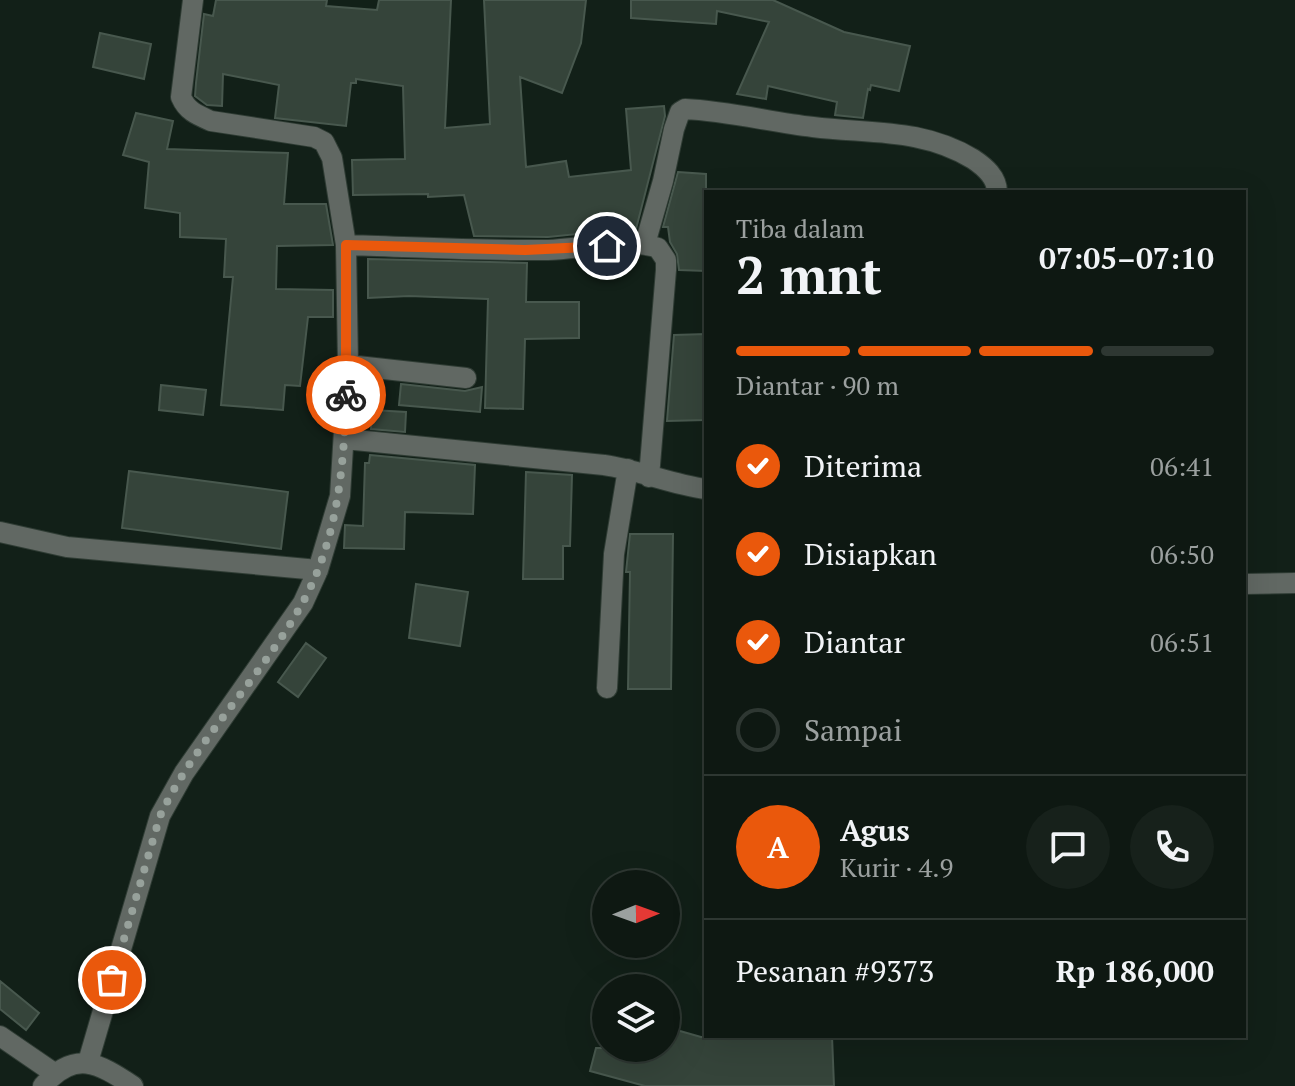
<!DOCTYPE html>
<html lang="id">
<meta charset="utf-8">
<style>
:root{--surface:#0e1812;--page:#17211b;--text:#f1f3f6;--muted:#9ba09f;--line:#2e3732;--accent:#ea580c}
body{margin:0;font-family:"PT Serif",serif;background:var(--page);color:var(--text);height:100vh;display:flex;flex-direction:column;font-size:30px;white-space:nowrap}
*{box-sizing:border-box;margin:0}
p{font-size:26px;color:var(--muted)}
.icon{flex:none;width:44px;height:44px;fill:none;stroke:currentColor;stroke-width:2;stroke-linecap:round;stroke-linejoin:round}
.map{position:relative;flex:1;overflow:hidden}
.side{position:absolute;left:704px;top:190px;width:542px;height:848px;display:flex;flex-direction:column;background:var(--surface);border-radius:0px;box-shadow:0 8px 32px #0002,0 0 0 2px var(--line)}
.side>*{flex:none}
.needle{width:52px;rotate:89deg}
.fabs{position:absolute;left:592px;top:870px;display:grid;gap:16px}
.fabs a{display:grid;place-items:center;width:88px;height:88px;border-radius:50%;background:var(--surface);box-shadow:0 8px 32px #0002,0 0 0 2px var(--line);font-size:40px}
.pin{position:absolute;display:grid;place-items:center;width:68px;height:68px;color:#fff;margin:-34px;border:4px solid #fff;border-radius:50%;box-shadow:0 2px 8px #0007}
.courier{position:absolute;display:grid;place-items:center;width:80px;height:80px;margin:-40px;border:6px solid #ea580c;border-radius:50%;background:#fff;color:#222;box-shadow:0 2px 10px #0007}
.overview em{font-style:normal;font-weight:800}
.overview div{display:flex;flex-direction:column-reverse}
.overview{display:flex;align-items:center;justify-content:space-between;height:136px;padding:0 32px}
h1{font-size:52px;font-weight:800;line-height:60px}
.bar{display:grid;grid-template-columns:repeat(4,1fr);gap:12px 8px;align-content:center;height:96px;padding:0 32px}
.bar i{height:10px;border-radius:6px;background:var(--line)}
.bar .current{background:var(--accent)}
.bar p{grid-column:span 4}
.line{display:flex;align-items:center;gap:20px;padding:0 32px;border-top:2px solid var(--line)}
.line div{flex:1}
.round{display:grid;place-items:center;flex:none;width:84px;height:84px;border-radius:42px;background:var(--page)}
ol{padding:0 32px;list-style:none}
li{display:flex;align-items:center;gap:24px;height:88px}
li p{margin-inline-start:auto}
li .icon{padding:8px;border-radius:50%;background:var(--accent);color:#fff;stroke-width:4}
li:last-child{color:var(--muted)}
li i{width:44px;height:44px;border:4px solid var(--line);border-radius:50%}
.map>svg:first-child{display:block}
.building{fill:#35443a;stroke:#48584e;stroke-width:2}
.lines{fill:none;stroke-linecap:round;stroke-linejoin:round}
.minor-casing{stroke:#2f3c34;stroke-width:22}
.minor{stroke:#616863;stroke-width:20}
.done{stroke:#97a19b;stroke-width:8;stroke-dasharray:0 14.4}
.route{stroke:#ea580c;stroke-width:10}
</style>
<div class="map">
<svg width="1295" height="1086" viewBox="0 0 1295 1086">
<rect width="100%" height="100%" fill="#122018"/>
<!-- building -->
<path class="building" d="M216,0H327L326,6L377,10L379,0H451L445,128L490,124L484,0H586L581,43L562,93L520,77L526,167L566,161L569,177L631,170L626,109L664,106L665,116L636,229L577,231L578,234L548,237L474,236L464,195L428,197V194L353,195L352,160L405,159L403,86L356,79V83H351L346,126L275,118L279,85L223,74L222,106L207,105L195,96L196,83L204,14L213,16Z
M631,0H773L844,32L910,46L899,91L871,85L870,90L868,89L863,118L835,115L837,102L768,86L766,99L737,94L769,22L717,11L716,24L631,18Z
M100,33L151,44L144,79L93,67Z
M136,113L173,121L167,149L288,153L284,204H326L333,245L277,246L276,289L333,290V317H308L300,386L285,385L283,410L221,405L233,277H224L226,239L180,237V213L145,208L149,162L123,155Z
M678,172L706,174V271L679,270L677,254L670,242L668,227H663Z
M368,259L527,263L526,302H579V338L525,339L523,409L485,408L488,299L409,296L368,298Z
M706,334V420L667,421L674,335Z
M401,384L465,391L482,387L480,412L399,405Z
M161,385L206,390L203,415L159,410Z
M372,410L406,412L405,432L371,429Z
M370,455L475,465L473,514L405,512L404,549L344,548L345,525L363,526L365,463H369Z
M129,471L288,492L281,549L122,528Z
M526,472L572,475L570,546H563V579H523Z
M630,534H673L671,689H628L630,572H626Z
M416,584L468,592L460,646L409,638Z
M306,643L326,658L298,697L278,682Z
M0,981L39,1013L26,1030L0,1009Z
M666,1027L701,1037L832,1036L834,1086H645L590,1071L596,1048H666Z"/>
<g class="lines">
<!-- minor casing -->
<g class="minor-casing">
<path id="minor" d="M645,244L663,181L674,129L680,112L685,109C728,111 770,122 813,127C870,134 922,128 973,159C985,167 997,177 997,192
M346,245C413,247 481,251 548,250C579,249 631,238 658,248L666,260V270L649,477
M348,365L466,378
M345,439L604,465C639,470 670,484 706,489
M0,532L67,547L318,570
M1244,584L1295,583
M607,688L614,554L628,469
M0,1036L54,1073
M88,1062L160,816L184,773L303,603L318,570L340,496L348,365L346,245L332,158L324,142L314,137L211,121C197,115 187,111 181,97L193,0
M43,1086C75,1049 98,1063 133,1086"/>
</g>
<!-- minor -->
<use href="#minor" class="minor"/>
</g>
<g class="lines">
<!-- done -->
<path class="done" d="M112,980L160,816C197,738 262,677 303,602C338,538 344,466 346,395"/>
<!-- route -->
<path class="route" d="M346,395V245L525,250L607,246"/>
</g>
</svg>
<div class="fabs">
<a><svg class="needle" viewBox="-14 -14 28 28"><path d="M0-13l5 13h-10z" fill="#e53935"/><path d="M0 13l5-13h-10z" fill="#9ba09f"/></svg></a>
<a><svg class="icon" aria-label="layers" viewBox="0 0 24 24"><path d="M12 4l9 5-9 5-9-5zM3 14l9 5 9-5"/></svg></a>
</div>
<div class="pin" style="left:112px;top:980px;background:#ea580c"><svg class="icon" aria-label="bag" viewBox="0 0 24 24"><path d="M5 8h14l-1 12H6zM9 8a3 3 0 0 1 6 0"/></svg></div>
<div class="pin" style="left:607px;top:246px;background:#1f2937"><svg class="icon" aria-label="home" viewBox="0 0 24 24"><path d="M3 11l9-7 9 7M6 9v11h12V9"/></svg></div>
<div class="courier" style="left:346px;top:395px"><svg class="icon" aria-label="bike" viewBox="0 0 24 24"><circle cx="6" cy="16" r="4"/><circle cx="18" cy="16" r="4"/><path d="M6 16l4-8h5l3 8M10 8l3 8H6M13 5h3"/></svg></div>
<section class="side">
<div class="overview"><div><h1>2 mnt</h1><p>Tiba dalam</p></div><em>07:05–07:10</em></div>
<div class="bar"><i class="current"></i><i class="current"></i><i class="current"></i><i></i><p>Diantar · 90 m</p></div>
<ol>
<li><svg class="icon" aria-label="check" viewBox="0 0 24 24"><path d="M5 12l5 5 9-10"/></svg>Diterima<p>06:41</p></li>
<li><svg class="icon" aria-label="check" viewBox="0 0 24 24"><path d="M5 12l5 5 9-10"/></svg>Disiapkan<p>06:50</p></li>
<li><svg class="icon" aria-label="check" viewBox="0 0 24 24"><path d="M5 12l5 5 9-10"/></svg>Diantar<p>06:51</p></li>
<li><i></i>Sampai</li>
</ol>
<div class="line" style="height:144px"><b class="round" style="background:var(--accent);color:#fff">A</b><div><b>Agus</b><p>Kurir · 4.9</p></div><a class="round"><svg class="icon" aria-label="chat" viewBox="0 0 24 24"><path d="M4 5h16v11H9l-5 4z"/></svg></a><a class="round"><svg class="icon" aria-label="phone" viewBox="0 0 24 24"><path d="M5 4h4l2 5-3 2q2 4 5 5l2-3 5 2v4C11 20 4 13 5 4z"/></svg></a></div>
<div class="line" style="height:104px"><div>Pesanan #9373</div><b>Rp 186,000</b></div>
</section>
</div>
